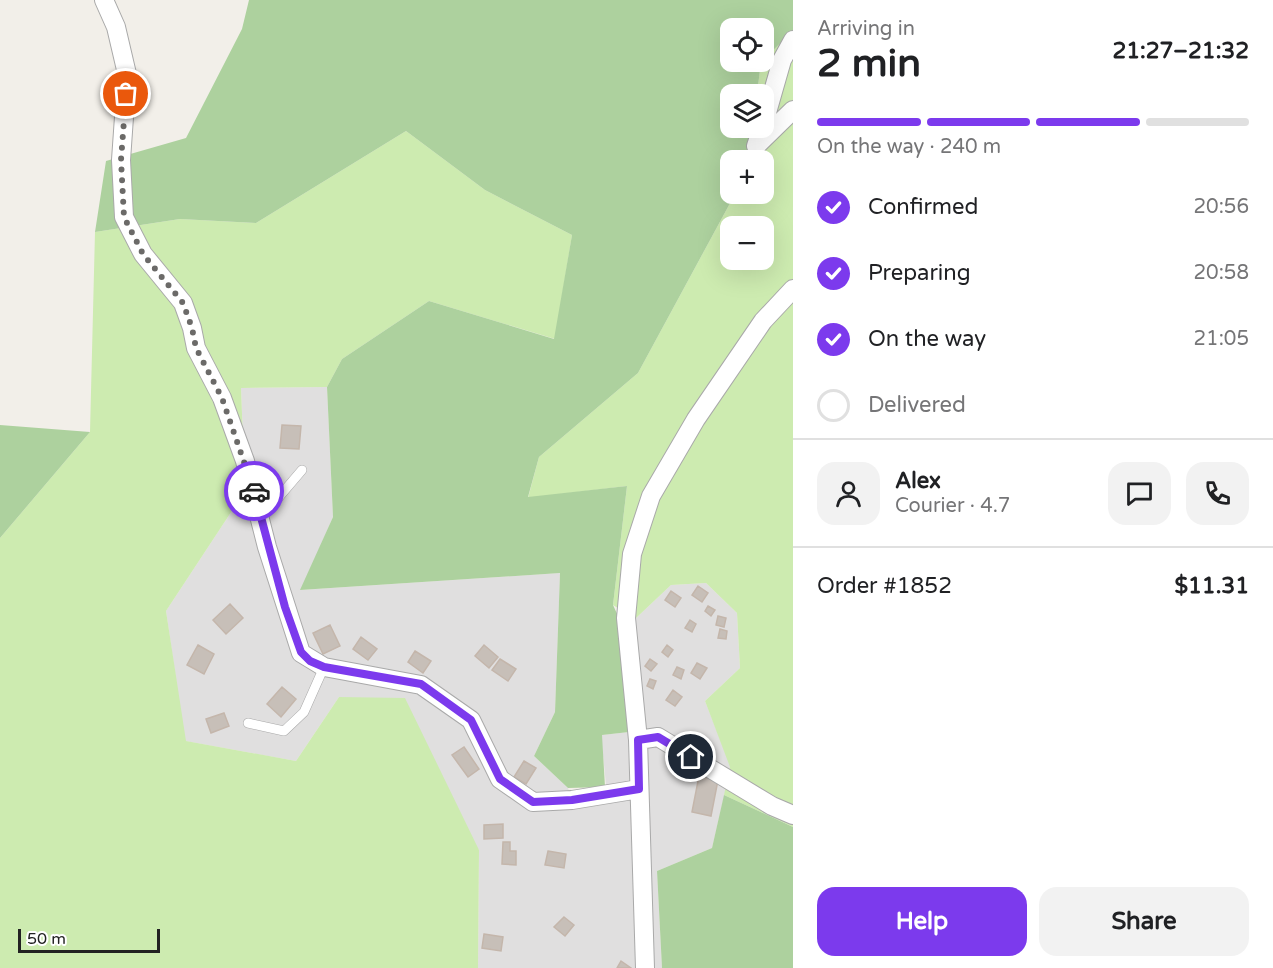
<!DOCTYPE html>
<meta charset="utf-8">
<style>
:root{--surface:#fff;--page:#f2f2f2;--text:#202124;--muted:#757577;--line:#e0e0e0;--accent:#7c3aed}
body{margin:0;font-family:"Varela Round",sans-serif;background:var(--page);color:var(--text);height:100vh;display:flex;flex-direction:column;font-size:22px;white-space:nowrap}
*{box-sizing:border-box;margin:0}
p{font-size:20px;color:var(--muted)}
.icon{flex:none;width:33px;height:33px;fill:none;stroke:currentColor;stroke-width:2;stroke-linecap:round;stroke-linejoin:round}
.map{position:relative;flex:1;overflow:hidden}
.sheet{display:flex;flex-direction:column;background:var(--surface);width:480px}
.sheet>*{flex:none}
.tools{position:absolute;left:720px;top:18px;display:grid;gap:12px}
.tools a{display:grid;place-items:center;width:54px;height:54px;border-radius:12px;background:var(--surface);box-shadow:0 6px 24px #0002;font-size:30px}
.scale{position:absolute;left:18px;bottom:15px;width:142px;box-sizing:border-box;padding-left:6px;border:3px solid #222;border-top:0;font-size:16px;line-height:21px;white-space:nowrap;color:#222;-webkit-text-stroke:4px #fff;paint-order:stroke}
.pin{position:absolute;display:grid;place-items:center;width:51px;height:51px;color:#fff;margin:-26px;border:3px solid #fff;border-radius:50%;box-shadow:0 2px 6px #0007}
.courier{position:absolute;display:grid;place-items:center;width:60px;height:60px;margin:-30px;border:4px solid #7c3aed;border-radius:50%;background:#fff;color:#222;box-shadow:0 2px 8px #0007}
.head em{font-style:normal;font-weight:700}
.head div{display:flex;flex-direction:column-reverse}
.head{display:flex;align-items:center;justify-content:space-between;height:102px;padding:0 24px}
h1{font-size:39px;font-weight:700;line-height:45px}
.bar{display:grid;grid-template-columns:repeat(4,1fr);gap:9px 6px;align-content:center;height:72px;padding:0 24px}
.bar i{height:8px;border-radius:4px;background:var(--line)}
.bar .on{background:var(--accent)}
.bar p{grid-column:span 4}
.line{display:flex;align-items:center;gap:15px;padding:0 24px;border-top:2px solid var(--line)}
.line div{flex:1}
.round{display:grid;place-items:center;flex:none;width:63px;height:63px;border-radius:18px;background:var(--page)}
ol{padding:0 24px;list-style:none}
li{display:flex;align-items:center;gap:18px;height:66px}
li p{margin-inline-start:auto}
li .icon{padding:6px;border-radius:50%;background:var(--accent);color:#fff;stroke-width:4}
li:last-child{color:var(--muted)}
li i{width:33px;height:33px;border:3px solid var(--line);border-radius:50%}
.primary-button{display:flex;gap:12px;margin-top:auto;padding:12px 24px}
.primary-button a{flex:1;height:69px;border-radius:18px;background:var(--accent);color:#fff;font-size:24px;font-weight:700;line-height:69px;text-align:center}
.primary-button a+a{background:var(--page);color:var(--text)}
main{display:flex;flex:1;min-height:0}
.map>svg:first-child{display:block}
.residential{fill:#e0dfdf}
.grass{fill:#cdebb0;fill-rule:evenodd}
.forest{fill:#add19e}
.building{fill:#c7bfb8;stroke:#c4b6ab;stroke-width:1.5}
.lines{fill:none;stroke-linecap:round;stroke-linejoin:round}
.lane-casing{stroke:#a9a9a9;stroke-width:10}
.street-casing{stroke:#a9a9a9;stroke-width:20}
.lane{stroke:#fff;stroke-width:9}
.street{stroke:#fff;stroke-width:18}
.done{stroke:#6b6a68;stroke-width:6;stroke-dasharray:0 10.8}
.route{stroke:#7c3aed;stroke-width:8}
</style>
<main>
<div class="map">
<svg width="793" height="968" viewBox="0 0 793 968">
<rect width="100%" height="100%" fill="#f2efe9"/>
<!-- residential -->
<path class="residential" d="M327,387L333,517L301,590L560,573L555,712L534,756L568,788L574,809L608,804L601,735L629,732L635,619L671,585L706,583L737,613L740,668L705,701L731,767L712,848L657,871L662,968H478L479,850L339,697L296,761L185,741L166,611L245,491L241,388Z"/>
<!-- grass -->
<path class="grass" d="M793,31V827L724,795L730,767L705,701L740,668L737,613L706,583L671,585L635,619L613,605L627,486L528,498L539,457L638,373L735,194H764V160H749L753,128H764V94H757L761,62ZM730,226H764V260H730Z
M406,131L485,190L572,235L555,339L429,301L342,359L327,387L241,388L245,491L166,611L186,741L296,761L339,697L405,698L479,850L478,968H0V538L90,432L95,232L180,219L256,223Z"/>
<!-- forest -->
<path class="forest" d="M249,0H793V31L764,59V28H730V62H761L757,94H730V128H753L749,160H730V194H735L638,373L539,457L528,497L627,486L613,605L619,618L629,732L602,735L605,787L568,788L534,756L555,712L560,573L300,590L333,517L327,387L342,359L429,301L554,339L572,235L485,190L406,131L256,223L180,219L95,232L106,161L186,138L242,29Z
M0,425L90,432L0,538Z
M724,795L793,827V968H662L657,871L712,848Z"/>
<!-- building -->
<path class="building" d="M282,425L301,426L299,449L280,448Z
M698,586L708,593L702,602L692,595Z
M671,591L681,598L675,607L665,600Z
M230,604L243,618L226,634L213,620Z
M708,606L715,610L711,616L705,611Z
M718,616L726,618L724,627L716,625Z
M690,620L696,624L692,632L685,628Z
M330,625L340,646L323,654L313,633Z
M720,629L727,631L726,639L718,638Z
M361,637L377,649L368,660L353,649Z
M198,645L214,654L204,674L187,665Z
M484,645L498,657L489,668L475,656Z
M667,645L673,650L668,657L662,652Z
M415,651L431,661L423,673L408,662Z
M500,659L516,669L508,681L492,670Z
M650,659L657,664L651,671L645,666Z
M697,663L707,668L700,679L691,673Z
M677,667L684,670L681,679L673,675Z
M650,679L656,681L653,689L647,686Z
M282,687L296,699L281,717L267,704Z
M673,690L682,697L675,706L666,700Z
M224,713L229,726L211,733L206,719Z
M464,747L479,769L468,777L452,755Z
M524,761L536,768L526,784L514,777Z
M699,776L718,780L711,816L692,812Z
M503,824V838L484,839V825Z
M503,842H510V851H516V865L502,864Z
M548,851L566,854L564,868L545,865Z
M564,917L574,925L565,936L554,927Z
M484,934L503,937L501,951L482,948Z
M621,961L631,968H617Z"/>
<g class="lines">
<!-- lane casing -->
<g class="lane-casing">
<path id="lane" d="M261,518L302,470
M248,723L284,731L304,712L324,667"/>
</g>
<!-- street casing -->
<g class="street-casing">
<path id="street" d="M104,0L116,27L127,74L121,160L124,217L143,254L183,303L192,328L196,348L222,398L245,461L267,547L301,653L324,667L421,685L471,720L500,779L533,802L572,800L639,789
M764,123L782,60L793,40
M762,128L756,146L793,110
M638,740L658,737L772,806L793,815
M645,968L638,740L626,618L632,554L651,496L696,419L763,321L793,289"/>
</g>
<!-- lane -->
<use href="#lane" class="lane"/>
<!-- street -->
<use href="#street" class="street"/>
</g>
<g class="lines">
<!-- done -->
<path class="done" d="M126,94L121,160L124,217L143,254L183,303L192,328L196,348L222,398L254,491"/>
<!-- route -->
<path class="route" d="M254,491L285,607L301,652L310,661L324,667L421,684L471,720L500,779L533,802L572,800L639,789L638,740L658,737L691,757"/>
</g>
</svg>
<div class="tools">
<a><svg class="icon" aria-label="locate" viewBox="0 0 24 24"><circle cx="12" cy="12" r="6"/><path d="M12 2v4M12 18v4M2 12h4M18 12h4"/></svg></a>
<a><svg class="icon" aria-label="layers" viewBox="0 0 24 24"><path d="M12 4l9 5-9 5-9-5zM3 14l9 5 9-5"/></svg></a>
<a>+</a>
<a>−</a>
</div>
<div class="scale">50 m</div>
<div class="pin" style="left:126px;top:94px;background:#ea580c"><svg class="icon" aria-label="bag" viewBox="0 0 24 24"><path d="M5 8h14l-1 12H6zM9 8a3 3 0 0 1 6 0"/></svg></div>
<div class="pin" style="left:691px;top:757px;background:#1f2937"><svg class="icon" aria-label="home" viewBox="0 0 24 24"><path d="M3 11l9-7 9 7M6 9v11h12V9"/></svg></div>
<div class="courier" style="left:254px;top:491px"><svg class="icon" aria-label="car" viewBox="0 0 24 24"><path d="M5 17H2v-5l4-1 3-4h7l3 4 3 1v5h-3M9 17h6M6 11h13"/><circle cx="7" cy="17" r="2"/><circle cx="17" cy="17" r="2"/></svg></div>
</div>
<section class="sheet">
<div class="head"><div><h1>2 min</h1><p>Arriving in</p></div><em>21:27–21:32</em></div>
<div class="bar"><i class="on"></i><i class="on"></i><i class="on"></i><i></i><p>On the way · 240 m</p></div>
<ol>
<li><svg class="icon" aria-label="check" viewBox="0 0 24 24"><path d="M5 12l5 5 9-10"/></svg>Confirmed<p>20:56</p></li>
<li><svg class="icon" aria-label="check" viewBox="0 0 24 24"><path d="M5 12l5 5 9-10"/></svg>Preparing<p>20:58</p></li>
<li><svg class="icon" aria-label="check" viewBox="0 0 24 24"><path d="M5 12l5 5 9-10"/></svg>On the way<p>21:05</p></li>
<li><i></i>Delivered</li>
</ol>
<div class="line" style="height:108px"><a class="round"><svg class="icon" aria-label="person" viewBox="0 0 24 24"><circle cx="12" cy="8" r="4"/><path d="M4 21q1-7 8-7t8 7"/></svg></a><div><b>Alex</b><p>Courier · 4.7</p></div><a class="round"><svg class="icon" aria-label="chat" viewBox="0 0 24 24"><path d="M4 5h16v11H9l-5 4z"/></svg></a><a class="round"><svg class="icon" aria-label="phone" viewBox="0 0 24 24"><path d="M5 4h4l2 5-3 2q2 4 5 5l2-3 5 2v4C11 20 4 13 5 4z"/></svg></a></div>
<div class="line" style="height:78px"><div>Order #1852</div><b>$11.31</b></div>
<div class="primary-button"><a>Help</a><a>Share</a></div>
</section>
</main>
